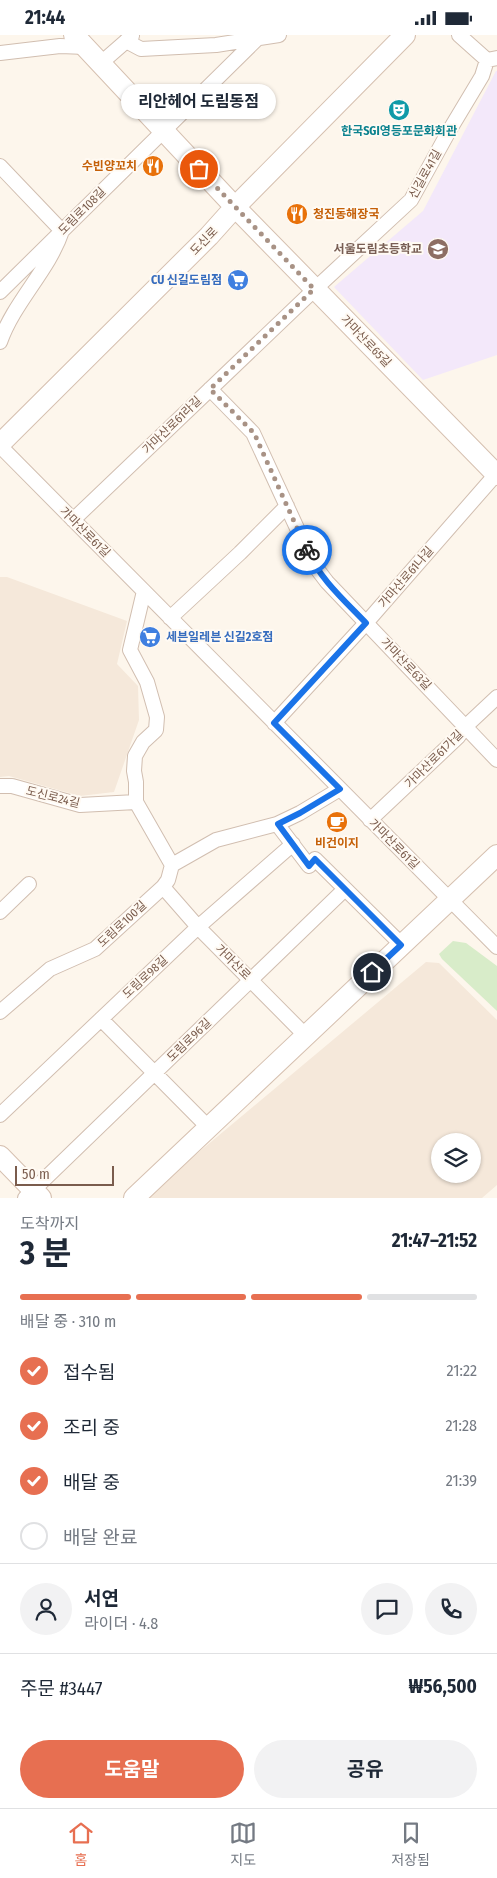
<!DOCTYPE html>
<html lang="ko">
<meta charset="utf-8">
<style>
:root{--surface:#fff;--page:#f2f2f3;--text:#1f2937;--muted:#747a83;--line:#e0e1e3;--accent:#e76f51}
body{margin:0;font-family:"Fira Sans Condensed","Noto Sans KR",sans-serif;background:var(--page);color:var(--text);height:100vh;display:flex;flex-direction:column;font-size:19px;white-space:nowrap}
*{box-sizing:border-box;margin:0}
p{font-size:16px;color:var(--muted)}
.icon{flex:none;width:28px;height:28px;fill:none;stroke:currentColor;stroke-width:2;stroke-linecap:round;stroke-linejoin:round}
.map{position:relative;height:1163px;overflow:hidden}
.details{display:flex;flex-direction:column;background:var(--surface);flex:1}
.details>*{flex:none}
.fabs{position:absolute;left:431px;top:1098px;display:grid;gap:10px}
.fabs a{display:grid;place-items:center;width:50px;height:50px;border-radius:50%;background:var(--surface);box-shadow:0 1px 4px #0004;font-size:25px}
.scale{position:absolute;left:15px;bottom:12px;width:99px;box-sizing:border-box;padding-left:5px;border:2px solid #7a5c4d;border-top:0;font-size:14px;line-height:18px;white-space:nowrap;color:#7a5c4d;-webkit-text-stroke:4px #fffaf3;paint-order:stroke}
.pin{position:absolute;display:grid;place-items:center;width:42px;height:42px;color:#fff;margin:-21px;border:2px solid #fff;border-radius:50%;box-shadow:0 1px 5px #0007}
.courier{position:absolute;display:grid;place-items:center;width:50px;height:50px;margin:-25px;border:4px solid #1a73e8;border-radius:50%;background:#fff;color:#222;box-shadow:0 1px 6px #0007}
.bubble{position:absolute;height:35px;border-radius:18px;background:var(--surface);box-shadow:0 1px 4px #0004;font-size:16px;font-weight:700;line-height:35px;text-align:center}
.overview em{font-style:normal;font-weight:700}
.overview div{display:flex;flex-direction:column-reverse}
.overview{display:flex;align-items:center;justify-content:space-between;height:85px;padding:0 20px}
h1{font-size:32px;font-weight:700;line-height:38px}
.bar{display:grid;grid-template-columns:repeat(4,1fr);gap:8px 5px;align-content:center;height:60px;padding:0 20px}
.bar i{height:6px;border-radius:4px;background:var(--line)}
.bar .on{background:var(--accent)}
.bar p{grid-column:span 4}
.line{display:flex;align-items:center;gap:12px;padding:0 20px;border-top:1px solid var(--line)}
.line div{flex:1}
.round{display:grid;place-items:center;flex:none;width:52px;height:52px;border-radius:26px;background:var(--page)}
ol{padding:0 20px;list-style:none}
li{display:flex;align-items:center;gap:15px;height:55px}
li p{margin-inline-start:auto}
li .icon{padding:5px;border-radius:50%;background:var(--accent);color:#fff;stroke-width:4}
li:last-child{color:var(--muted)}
li i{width:28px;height:28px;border:2px solid var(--line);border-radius:50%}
.primary-button{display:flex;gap:10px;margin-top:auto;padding:10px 20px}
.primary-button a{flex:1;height:58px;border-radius:30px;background:var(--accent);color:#fff;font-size:20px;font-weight:700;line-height:58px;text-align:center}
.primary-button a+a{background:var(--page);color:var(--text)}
.status{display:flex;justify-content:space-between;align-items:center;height:35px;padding:0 25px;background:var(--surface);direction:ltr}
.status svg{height:14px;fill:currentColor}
.menu{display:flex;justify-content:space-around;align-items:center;height:70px;border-top:1px solid var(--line);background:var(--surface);font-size:14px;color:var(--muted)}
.menu a{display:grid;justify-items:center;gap:2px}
.menu .on{color:var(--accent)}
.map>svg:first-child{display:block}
.residential{fill:#f5e8da;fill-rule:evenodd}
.education{fill:#f3e8fa}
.green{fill:#d8ecc9}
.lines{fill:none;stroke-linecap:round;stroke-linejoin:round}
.street-casing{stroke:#d1beb0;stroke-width:16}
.secondary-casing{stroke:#d6c0b0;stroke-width:22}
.street{stroke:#fff;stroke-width:14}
.secondary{stroke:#fff;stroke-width:20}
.done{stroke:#a89285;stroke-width:5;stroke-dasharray:0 9}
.route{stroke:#1a73e8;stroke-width:6}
.labels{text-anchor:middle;stroke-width:4;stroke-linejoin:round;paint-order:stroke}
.culture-label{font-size:12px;font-weight:bold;fill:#0d838f;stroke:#fffaf3}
.food-label{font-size:12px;font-weight:bold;fill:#c56008;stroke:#fffaf3;text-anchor:end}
.street-label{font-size:12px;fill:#7a5c4d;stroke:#fffaf3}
.education-label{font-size:12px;font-weight:bold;fill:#785e54;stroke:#fffaf3;text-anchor:end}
.shop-label{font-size:12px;font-weight:bold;fill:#366cbe;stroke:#fffaf3;text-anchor:end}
</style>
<div class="status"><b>21:44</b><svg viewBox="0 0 49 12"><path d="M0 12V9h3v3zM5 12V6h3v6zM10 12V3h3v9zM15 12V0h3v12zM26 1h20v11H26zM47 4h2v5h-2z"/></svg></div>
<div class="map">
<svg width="497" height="1163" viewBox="0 0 497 1163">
<rect width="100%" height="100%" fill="#fdf6ec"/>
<!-- residential -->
<path class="residential" d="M0,542H7L127,586L117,629L138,651L139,685L114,757L80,761L9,741L0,742Z
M426,927L439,928L497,985V1150L482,1163H144ZM440,1106H472V1139H440Z"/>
<!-- education -->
<path class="education" d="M496,36H497V320L423,345L334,252L423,176Z"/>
<!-- green -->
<path class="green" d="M453,906L466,908L497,931V976L442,924L439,919Z"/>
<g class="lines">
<!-- street casing -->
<g class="street-casing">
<path id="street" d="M459,0L487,25L497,23
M126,6L141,14L216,10L279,0
M0,18L60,11L86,12
M101,28L132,1
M0,131L62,196C49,235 14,267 0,307
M0,257L261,0
M210,354L253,398L314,530L327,547L497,725
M0,411L497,912
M73,485L315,254L411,165L449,96L482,41L487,25
M170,583L240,518L287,471
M274,688L366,588L497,438
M0,751H12L80,770L136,767
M370,785L458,702L465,692L497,662
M277,789L309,831L315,824L401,909
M172,830L216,805L277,789L300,778L340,754
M163,852L198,892L305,1000
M0,877L29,849
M0,977L50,934L95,914L163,852L168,845L172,830L136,767V747L134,736L135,721L143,707L156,695L157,682L147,647L130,615L144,556
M101,984L208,1092
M0,1080L198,892L293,809
M25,1163L345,854"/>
</g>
<!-- secondary casing -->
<g class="secondary-casing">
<path id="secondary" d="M74,0L235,172L497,440
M0,409L209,201L235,172L405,0
M0,1121L41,1163
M134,1163L497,820"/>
</g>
<!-- street -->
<use href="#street" class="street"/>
<!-- secondary -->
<use href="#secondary" class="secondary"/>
</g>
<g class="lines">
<!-- done -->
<path class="done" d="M199,134L314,254L210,354L254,398L307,515"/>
<!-- route -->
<path class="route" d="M307,515C320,544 344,565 366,588L274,688L340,754L300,778L278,789L309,831L315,824L401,910L372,937"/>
</g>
<!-- icons -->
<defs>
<g id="theatre-disc" transform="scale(1.125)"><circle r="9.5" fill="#0f9aa8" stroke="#fffaf3"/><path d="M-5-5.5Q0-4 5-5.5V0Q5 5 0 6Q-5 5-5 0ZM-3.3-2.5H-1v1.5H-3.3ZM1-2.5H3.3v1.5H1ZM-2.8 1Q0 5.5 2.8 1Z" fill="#fff"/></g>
<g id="restaurant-disc" transform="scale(1.125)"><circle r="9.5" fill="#e8710a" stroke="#fffaf3"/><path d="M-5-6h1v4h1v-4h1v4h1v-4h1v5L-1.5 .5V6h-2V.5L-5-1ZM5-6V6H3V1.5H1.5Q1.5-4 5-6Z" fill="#fff"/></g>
<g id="school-disc" transform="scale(1.125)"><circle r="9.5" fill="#8d6e63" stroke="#fffaf3"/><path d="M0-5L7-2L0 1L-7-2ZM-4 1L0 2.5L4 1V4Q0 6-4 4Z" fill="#fff"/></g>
<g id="supermarket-disc" transform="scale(1.125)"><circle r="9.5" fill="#3f7fe0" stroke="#fffaf3"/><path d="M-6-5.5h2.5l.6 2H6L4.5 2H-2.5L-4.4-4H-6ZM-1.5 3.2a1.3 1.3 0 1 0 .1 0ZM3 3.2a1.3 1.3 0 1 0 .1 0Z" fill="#fff"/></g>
<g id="cafe-disc" transform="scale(1.125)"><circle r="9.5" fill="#e8710a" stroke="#fffaf3"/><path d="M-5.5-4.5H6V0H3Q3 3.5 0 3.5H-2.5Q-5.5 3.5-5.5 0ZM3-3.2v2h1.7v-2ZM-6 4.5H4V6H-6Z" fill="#fff"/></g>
</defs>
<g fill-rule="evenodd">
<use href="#theatre-disc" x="399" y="75"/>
<use href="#restaurant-disc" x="153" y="131"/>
<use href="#restaurant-disc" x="297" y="179"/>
<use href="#school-disc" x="438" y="214"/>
<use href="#supermarket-disc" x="238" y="245"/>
<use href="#supermarket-disc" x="150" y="602"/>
<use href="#cafe-disc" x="337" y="787"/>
</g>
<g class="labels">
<!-- culture labels -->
<g class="culture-label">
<text x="399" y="100">한국SGI영등포문화회관</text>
</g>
<!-- food labels -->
<g class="food-label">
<text x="137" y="135">수빈양꼬치</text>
<text x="313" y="183" text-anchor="start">청진동해장국</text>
<text x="337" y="812" text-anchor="middle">비건이지</text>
</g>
<!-- street labels -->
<g class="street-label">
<text transform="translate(425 139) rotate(-61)" y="4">신길로41길</text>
<text transform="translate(82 176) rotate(-45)" y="4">도림로108길</text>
<text transform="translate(204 206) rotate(-46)" y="4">도신로</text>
<text transform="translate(366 306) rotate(46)" y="4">가마산로65길</text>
<text transform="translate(172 390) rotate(-44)" y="4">가마산로61라길</text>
<text transform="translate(85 497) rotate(45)" y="4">가마산로61길</text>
<text transform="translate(406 542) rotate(-49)" y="4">가마산로61나길</text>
<text transform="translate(406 629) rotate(46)" y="4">가마산로63길</text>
<text transform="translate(434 724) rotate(-45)" y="4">가마산로61가길</text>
<text transform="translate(53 762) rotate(14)" y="4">도신로24길</text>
<text transform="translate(394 809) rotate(45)" y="4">가마산로61길</text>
<text transform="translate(122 889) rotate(-43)" y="4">도림로100길</text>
<text transform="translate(233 927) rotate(45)" y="4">가마산로</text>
<text transform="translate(145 942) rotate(-43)" y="4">도림로98길</text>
<text transform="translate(189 1005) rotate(-44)" y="4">도림로96길</text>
</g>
<!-- education labels -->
<g class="education-label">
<text x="422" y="218">서울도림초등학교</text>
</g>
<!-- shop labels -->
<g class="shop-label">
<text x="222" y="249">CU 신길도림점</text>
<text x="166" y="606" text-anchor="start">세븐일레븐 신길2호점</text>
</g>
</g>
</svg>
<div class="fabs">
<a><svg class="icon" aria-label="layers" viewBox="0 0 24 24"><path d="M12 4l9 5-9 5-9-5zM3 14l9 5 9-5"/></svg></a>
</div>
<div class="scale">50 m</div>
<div class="pin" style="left:199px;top:134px;background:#ea580c"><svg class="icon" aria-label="bag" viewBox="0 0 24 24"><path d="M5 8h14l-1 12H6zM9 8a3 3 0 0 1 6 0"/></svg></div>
<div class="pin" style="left:372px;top:937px;background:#1f2937"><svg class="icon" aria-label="home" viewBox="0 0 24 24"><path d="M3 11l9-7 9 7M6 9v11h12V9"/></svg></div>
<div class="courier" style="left:307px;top:515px"><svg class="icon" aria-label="bike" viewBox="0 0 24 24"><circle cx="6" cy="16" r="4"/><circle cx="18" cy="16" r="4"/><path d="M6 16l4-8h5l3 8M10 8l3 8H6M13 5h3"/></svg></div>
<div class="bubble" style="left:121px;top:49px;width:155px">리안헤어 도림동점</div>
</div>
<section class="details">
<div class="overview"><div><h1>3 분</h1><p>도착까지</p></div><em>21:47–21:52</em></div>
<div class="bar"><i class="on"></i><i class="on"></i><i class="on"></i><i></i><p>배달 중 · 310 m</p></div>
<ol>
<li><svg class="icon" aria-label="check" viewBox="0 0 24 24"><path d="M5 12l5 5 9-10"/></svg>접수됨<p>21:22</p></li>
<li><svg class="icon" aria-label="check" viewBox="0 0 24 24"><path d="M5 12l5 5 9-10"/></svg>조리 중<p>21:28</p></li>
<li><svg class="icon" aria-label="check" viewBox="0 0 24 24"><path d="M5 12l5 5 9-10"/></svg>배달 중<p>21:39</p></li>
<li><i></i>배달 완료</li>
</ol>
<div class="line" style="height:90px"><a class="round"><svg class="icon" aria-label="person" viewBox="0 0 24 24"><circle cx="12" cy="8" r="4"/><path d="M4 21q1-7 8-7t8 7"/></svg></a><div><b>서연</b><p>라이더 · 4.8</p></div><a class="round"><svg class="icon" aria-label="chat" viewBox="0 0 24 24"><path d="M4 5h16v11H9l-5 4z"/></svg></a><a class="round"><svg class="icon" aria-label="phone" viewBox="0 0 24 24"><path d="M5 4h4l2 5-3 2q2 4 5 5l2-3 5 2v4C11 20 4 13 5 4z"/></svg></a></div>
<div class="line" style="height:65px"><div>주문 #3447</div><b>₩56,500</b></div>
<div class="primary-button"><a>도움말</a><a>공유</a></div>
</section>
<nav class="menu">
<a class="on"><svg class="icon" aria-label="home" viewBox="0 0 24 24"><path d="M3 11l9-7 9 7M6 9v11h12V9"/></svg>홈</a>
<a><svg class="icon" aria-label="map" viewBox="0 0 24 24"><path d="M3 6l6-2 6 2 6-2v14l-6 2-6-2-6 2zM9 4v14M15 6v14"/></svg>지도</a>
<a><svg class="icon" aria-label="saved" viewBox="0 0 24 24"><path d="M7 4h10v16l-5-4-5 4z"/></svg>저장됨</a>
</nav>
